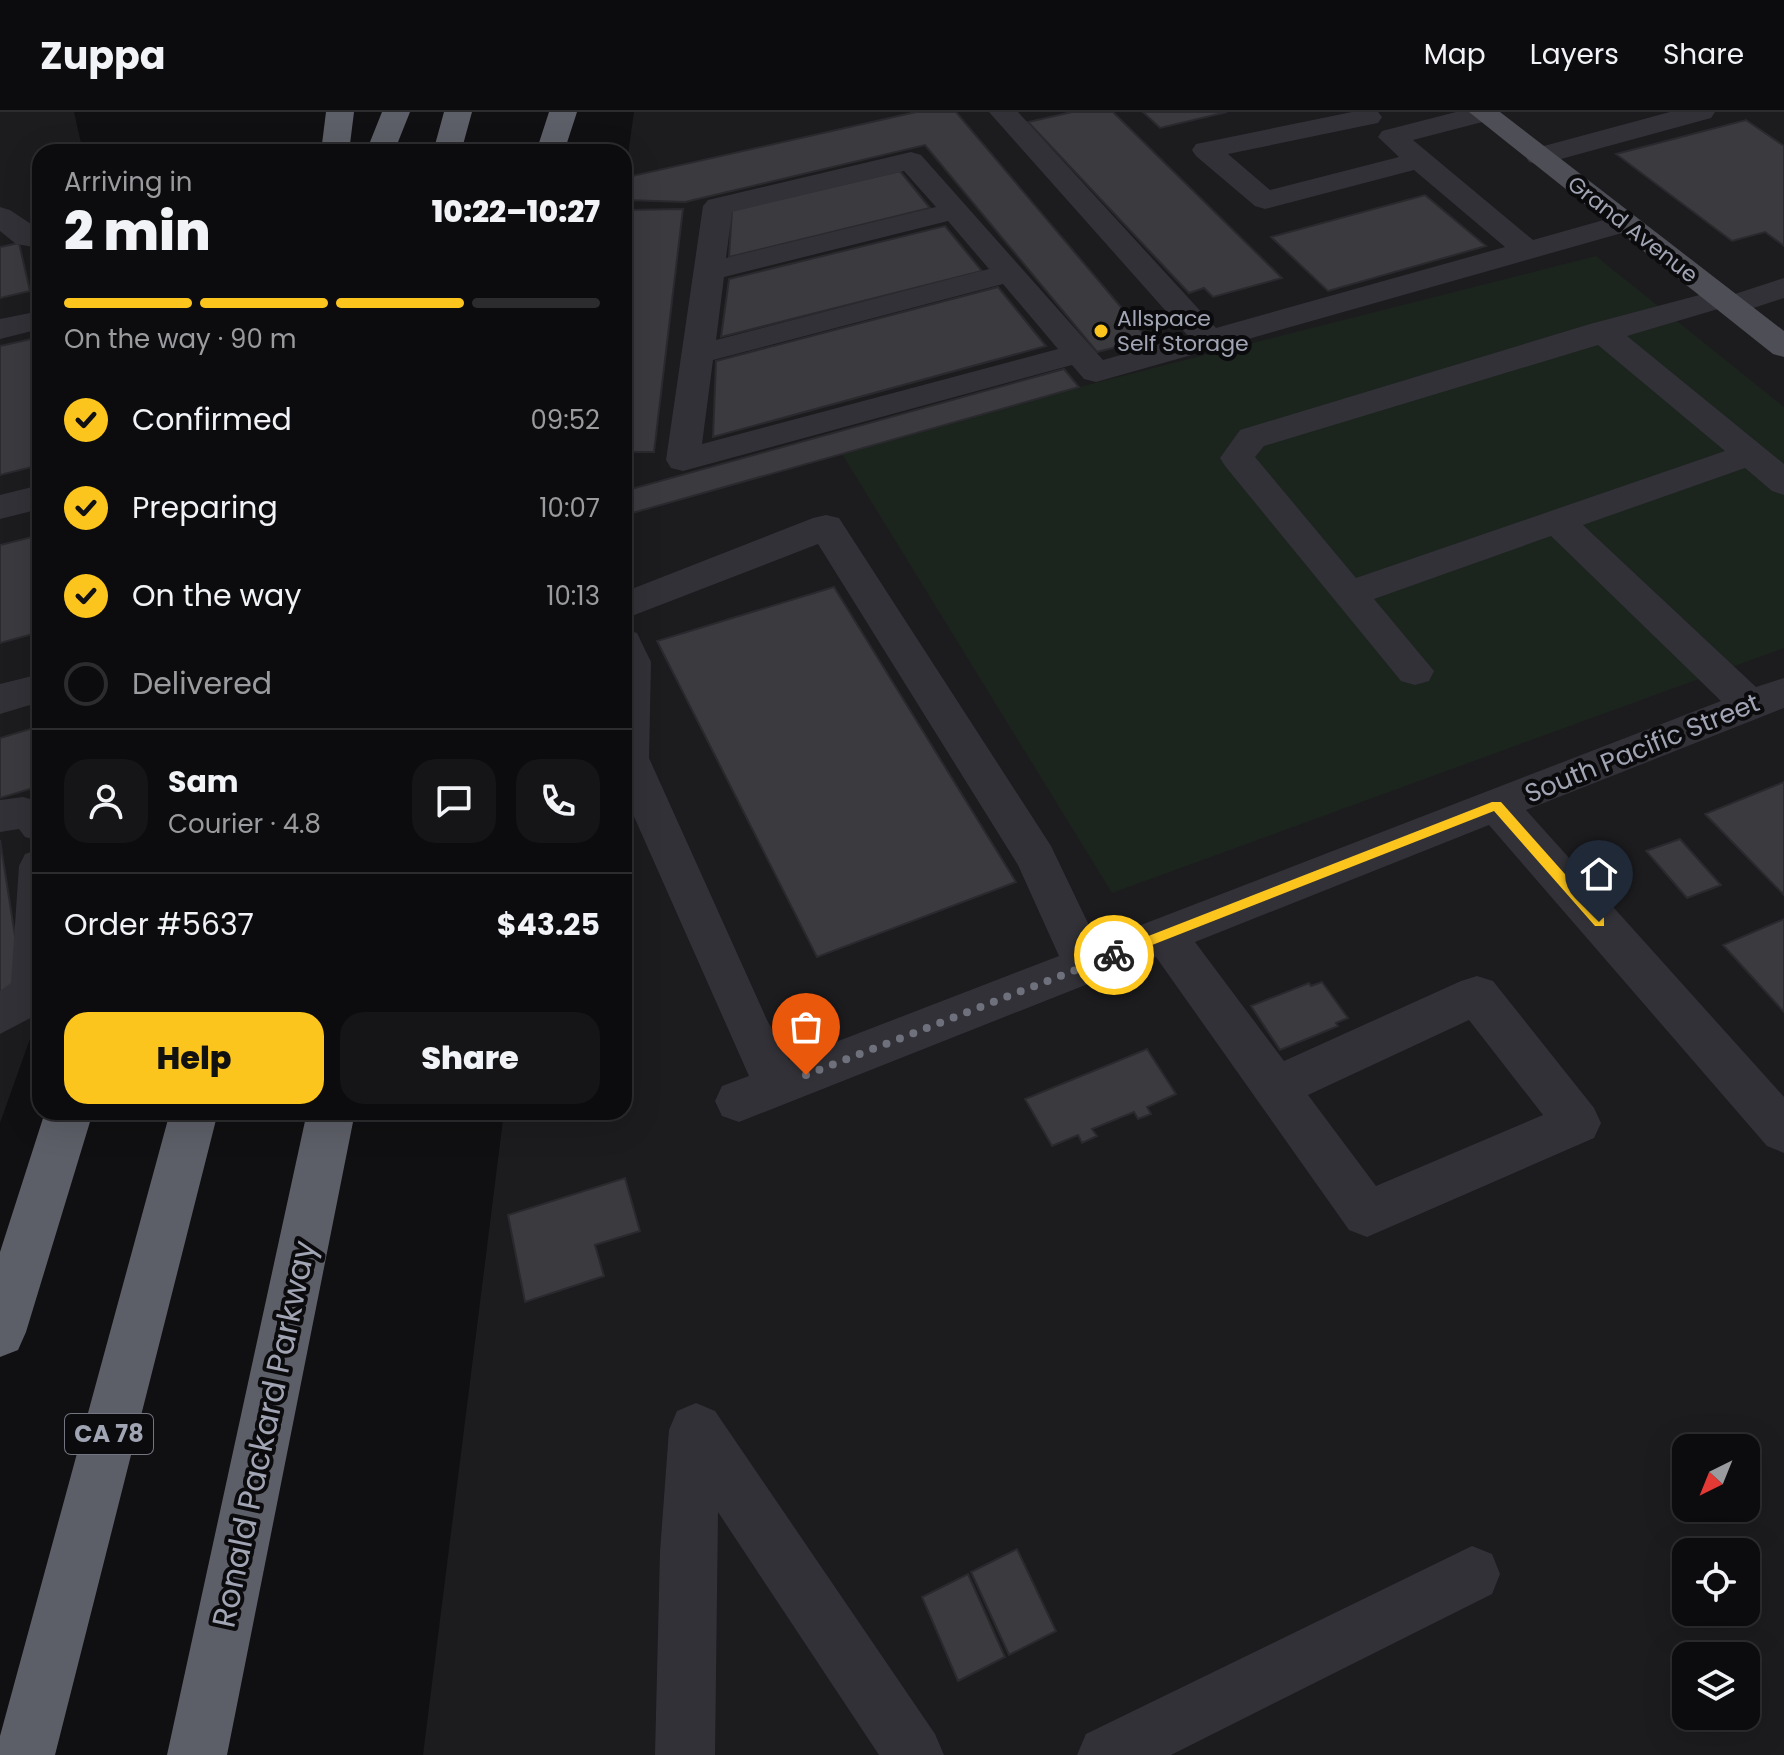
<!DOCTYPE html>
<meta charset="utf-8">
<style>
:root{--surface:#0c0c0e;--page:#151517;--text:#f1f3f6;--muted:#9a9b9e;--line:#2c2c2e;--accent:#fcc51e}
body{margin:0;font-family:Poppins,sans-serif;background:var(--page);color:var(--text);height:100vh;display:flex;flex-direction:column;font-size:30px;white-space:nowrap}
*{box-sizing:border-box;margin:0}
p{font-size:26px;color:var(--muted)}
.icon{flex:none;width:44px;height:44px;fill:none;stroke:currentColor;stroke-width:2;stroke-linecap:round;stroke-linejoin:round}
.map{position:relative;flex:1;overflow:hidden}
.details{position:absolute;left:32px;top:32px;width:600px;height:976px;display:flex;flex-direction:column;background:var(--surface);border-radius:24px;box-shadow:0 8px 32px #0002,0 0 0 2px var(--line)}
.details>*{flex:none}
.needle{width:52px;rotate:223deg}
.fabs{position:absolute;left:1672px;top:1322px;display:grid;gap:16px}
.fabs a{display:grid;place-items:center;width:88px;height:88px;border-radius:16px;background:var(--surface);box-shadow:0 8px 32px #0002,0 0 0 2px var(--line);font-size:40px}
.pin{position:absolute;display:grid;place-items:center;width:68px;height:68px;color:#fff;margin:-82px -34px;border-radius:50% 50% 50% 0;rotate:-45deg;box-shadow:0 0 8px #0007}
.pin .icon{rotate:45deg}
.courier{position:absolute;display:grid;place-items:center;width:80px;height:80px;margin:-40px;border:6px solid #fcc51e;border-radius:50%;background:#fff;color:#222;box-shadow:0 2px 10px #0007}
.headline em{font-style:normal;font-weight:800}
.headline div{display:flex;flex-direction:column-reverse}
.headline{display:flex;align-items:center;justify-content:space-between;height:136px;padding:0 32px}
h1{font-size:52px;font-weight:800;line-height:60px}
.bar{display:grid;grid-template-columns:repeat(4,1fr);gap:12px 8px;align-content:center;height:96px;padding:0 32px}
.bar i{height:10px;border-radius:6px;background:var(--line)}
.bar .current{background:var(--accent)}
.bar p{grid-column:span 4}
.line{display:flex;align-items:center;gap:20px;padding:0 32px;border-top:2px solid var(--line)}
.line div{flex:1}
.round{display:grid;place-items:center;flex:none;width:84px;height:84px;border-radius:24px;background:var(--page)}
ol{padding:0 32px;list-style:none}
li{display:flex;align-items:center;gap:24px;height:88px}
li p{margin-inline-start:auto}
li .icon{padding:8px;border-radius:50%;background:var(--accent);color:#111;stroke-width:4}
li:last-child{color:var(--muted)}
li i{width:44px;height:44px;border:4px solid var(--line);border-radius:50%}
.cta{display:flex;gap:16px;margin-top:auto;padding:16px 32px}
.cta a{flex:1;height:92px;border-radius:24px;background:var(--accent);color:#111;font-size:32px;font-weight:800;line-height:92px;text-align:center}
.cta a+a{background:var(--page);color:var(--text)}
header{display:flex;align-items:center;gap:48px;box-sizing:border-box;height:112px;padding:0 40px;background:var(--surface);border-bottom:2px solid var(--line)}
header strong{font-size:38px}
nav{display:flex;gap:44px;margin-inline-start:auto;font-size:28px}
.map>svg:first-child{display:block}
.built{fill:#1c1c1f;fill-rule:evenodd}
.green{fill:#1c241e}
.building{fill:#3a3a3f;stroke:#2a2a2e;stroke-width:2}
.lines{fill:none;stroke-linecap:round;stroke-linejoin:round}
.minor{fill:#313137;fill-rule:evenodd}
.major{fill:#4d4e56;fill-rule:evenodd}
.highway{fill:#5d5f68;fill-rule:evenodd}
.route{fill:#fcc51e}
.done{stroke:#6e707b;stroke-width:8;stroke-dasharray:0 14.4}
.poi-dot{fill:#fcc51e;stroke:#0b0b0d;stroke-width:3}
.labels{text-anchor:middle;stroke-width:8;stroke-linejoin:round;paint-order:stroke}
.far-street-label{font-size:22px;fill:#a0a4b3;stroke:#0b0b0d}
.far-poi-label{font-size:22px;fill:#a0a4b3;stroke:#0b0b0d;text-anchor:start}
.shield{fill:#0b0b0d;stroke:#737681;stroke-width:2}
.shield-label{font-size:24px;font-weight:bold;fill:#a0a4b3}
.street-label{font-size:26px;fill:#a0a4b3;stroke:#0b0b0d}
.near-street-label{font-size:32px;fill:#a0a4b3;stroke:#0b0b0d}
</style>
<header>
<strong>Zuppa</strong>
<nav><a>Map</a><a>Layers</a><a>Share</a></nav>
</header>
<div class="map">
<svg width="1784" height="1643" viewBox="0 0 1784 1643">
<rect width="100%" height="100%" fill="#101012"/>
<!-- built -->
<path class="built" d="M0,0H74L83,40H40V899L0,1011Z
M634,0H1784V1643H423L504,1000H624V71ZM1686,1336H1746V1396H1686ZM1686,1440H1746V1500H1686ZM1686,1544H1746V1604H1686Z"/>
<!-- green -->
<path class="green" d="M1596,144L1784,295V536L1112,781L842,342L1079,275Z"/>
<!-- building -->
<path class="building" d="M916,0H956L1148,227L1097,240L925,33L685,90L625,88L632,64Z
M1072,0H1113L1282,166L1213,185L1204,176L1189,181L1028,10Z
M1143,0H1227L1160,16Z
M1746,8L1784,34V134L1765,120L1732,129L1616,42Z
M900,59L930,96L729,145L732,98Z
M1425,83L1486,134L1328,179L1271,125Z
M683,97L654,340H624L629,288H624V98Z
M945,114L982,159L721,225L729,167Z
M19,131L30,179L0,186V135Z
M998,175L1046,234L713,325L716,249Z
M40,225V353L0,363V234Z
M1064,257L1079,275L629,402L624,392V379Z
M40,423V520L0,531V433Z
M834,475L1016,770L817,845L657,529Z
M40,614V674L0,686V626Z
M1784,670V783L1705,702Z
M1680,727L1721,773L1687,786L1646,739Z
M0,728L23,875L0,883Z
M1784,807V900L1723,833Z
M1322,870L1348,906L1336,911L1338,914L1280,938L1251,894L1309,871L1311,874Z
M1147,937L1176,982L1147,995L1151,1002L1138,1007L1134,1000L1092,1017L1097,1024L1082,1031L1078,1023L1052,1034L1025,987Z
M625,1066L640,1119L595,1133L604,1164L525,1190L508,1103Z
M1017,1437L1056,1519L1009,1543L971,1460Z
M968,1462L1005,1545L958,1569L922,1485Z"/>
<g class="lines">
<!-- minor -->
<path class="minor" d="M989,0H1018L1216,216L1505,135L1414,58L1265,97L1255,94L1196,44L1192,38L1196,32L1206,30L1352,0H1378L1382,5L1378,11L1368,13L1228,42L1270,78L1399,45L1378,25L1382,19L1456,0H1497L1494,7L1413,28L1533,128L1625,102L1636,105L1640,111L1636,117L1096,270L1084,267L1072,253L683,359L671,356L666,348L703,94L708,88L911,40L921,43L1103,248L1188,224ZM904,59L936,95L726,146L732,100ZM948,109L989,157L716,228L724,165ZM1003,172L1058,237L702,332L713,248Z
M1670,0H1715L1711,6L1539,53L1529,50L1525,44L1529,38Z
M0,95L10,98L40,118V136L16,132L0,119Z
M1784,166V186L1732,203L1718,197L1627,224L1784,352V383L1772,379L1745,356L1583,413L1756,575L1784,566V596L1526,698L1784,985V1041L1767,1034L1489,713L1195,830L1284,949L1461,869L1477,864L1493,869L1594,996L1601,1011L1594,1026L1367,1125L1349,1118L1156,845L739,1010L722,1004L715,989L722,974L749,964L624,682V517L637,521L651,550L649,646L767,908L789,948L1059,844L1018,753L818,432L624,507V480L813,406L826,403L839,406L1051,734L1097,830L1721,589L1551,424L1374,487L1434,559L1429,569L1415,573L1401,569L1225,354L1220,346L1240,318L1590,212L1722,177L1735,182ZM1598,233L1725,339L1356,466L1255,345L1264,334ZM1469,908L1543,1003L1376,1074L1308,983Z
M40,199V217L0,227V207Z
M40,373V397L0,407V383Z
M40,562V590L0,602V572Z
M23,685L40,690V729L25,725L19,717L0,720V688Z
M40,737V901L0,922V879L11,871L19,754L25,742Z
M696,1291L715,1299L935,1622L944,1643H879L718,1400L715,1643H655L660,1440L669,1318L677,1299Z
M1472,1434L1492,1442L1500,1462L1492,1482L1171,1643H1077L1086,1622Z"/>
<!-- major -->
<path class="major" d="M1469,0H1500L1784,219V245L1773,242Z"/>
<!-- highway -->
<path class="highway" d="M326,0H354L349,40H321Z
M382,0H410L394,40H366Z
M444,0H472L461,40H433Z
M549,0H577L564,40H536Z
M45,1000H93L26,1220L18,1238L0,1245V1140Z
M170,1000H218L55,1643H0V1624Z
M307,1000H355L227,1643H167Z"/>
</g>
<!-- route -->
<path class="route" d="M1492,690H1501L1604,806V814H1595L1494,699L1119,846H1110L1108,843L1110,839Z"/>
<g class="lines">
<!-- done -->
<path class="done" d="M806,963L1114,843"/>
</g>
<!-- markers -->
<circle class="poi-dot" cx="1101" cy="219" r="8"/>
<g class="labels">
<!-- far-street labels -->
<g class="far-street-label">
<text transform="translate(1633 117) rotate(38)" y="8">Grand Avenue</text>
</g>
<!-- far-poi labels -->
<g class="far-poi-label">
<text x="1117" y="214">Allspace<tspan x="1117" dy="25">Self Storage</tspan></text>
</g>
<!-- shield labels -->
<rect class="shield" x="65" y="1302" width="88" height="40" rx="6"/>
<g class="shield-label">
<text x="109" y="1330">CA 78</text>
</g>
<!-- street labels -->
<g class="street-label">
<text transform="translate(1642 636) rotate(-22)" y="9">South Pacific Street</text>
</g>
<!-- near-street labels -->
<g class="near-street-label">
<text transform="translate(264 1322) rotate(-78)" y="11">Ronald Packard Parkway</text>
</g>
</g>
</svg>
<div class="fabs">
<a><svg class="needle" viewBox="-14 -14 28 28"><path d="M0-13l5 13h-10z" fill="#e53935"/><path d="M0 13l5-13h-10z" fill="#9a9b9e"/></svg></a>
<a><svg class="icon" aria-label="locate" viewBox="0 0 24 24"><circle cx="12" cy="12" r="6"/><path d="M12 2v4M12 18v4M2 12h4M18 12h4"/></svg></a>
<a><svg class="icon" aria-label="layers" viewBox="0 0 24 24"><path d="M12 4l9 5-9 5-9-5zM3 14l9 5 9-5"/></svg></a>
</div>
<div class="pin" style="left:806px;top:963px;background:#ea580c"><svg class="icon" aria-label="bag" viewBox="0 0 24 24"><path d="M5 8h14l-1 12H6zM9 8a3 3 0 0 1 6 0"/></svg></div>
<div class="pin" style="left:1599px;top:810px;background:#1f2937"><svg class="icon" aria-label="home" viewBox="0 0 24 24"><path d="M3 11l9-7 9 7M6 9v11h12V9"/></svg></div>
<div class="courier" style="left:1114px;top:843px"><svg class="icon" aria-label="bike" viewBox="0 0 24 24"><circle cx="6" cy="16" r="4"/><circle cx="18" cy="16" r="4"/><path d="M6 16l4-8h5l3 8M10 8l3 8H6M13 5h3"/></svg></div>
<section class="details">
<div class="headline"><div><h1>2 min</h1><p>Arriving in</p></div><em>10:22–10:27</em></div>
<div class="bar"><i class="current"></i><i class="current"></i><i class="current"></i><i></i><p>On the way · 90 m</p></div>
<ol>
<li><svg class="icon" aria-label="check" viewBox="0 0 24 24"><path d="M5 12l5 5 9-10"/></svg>Confirmed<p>09:52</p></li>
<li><svg class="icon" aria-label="check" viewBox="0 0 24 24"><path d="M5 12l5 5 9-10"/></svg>Preparing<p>10:07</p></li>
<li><svg class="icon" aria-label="check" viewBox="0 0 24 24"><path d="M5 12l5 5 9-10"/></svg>On the way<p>10:13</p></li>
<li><i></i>Delivered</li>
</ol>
<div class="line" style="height:144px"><a class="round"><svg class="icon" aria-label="person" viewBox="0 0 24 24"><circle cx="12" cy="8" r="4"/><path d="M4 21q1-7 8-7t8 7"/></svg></a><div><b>Sam</b><p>Courier · 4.8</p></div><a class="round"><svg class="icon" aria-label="chat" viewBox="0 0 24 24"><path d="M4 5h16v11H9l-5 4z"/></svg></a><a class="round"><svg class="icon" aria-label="phone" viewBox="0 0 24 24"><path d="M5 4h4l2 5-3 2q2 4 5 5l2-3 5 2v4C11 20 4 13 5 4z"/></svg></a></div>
<div class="line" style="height:104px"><div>Order #5637</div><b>$43.25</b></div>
<div class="cta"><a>Help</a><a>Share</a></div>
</section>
</div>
